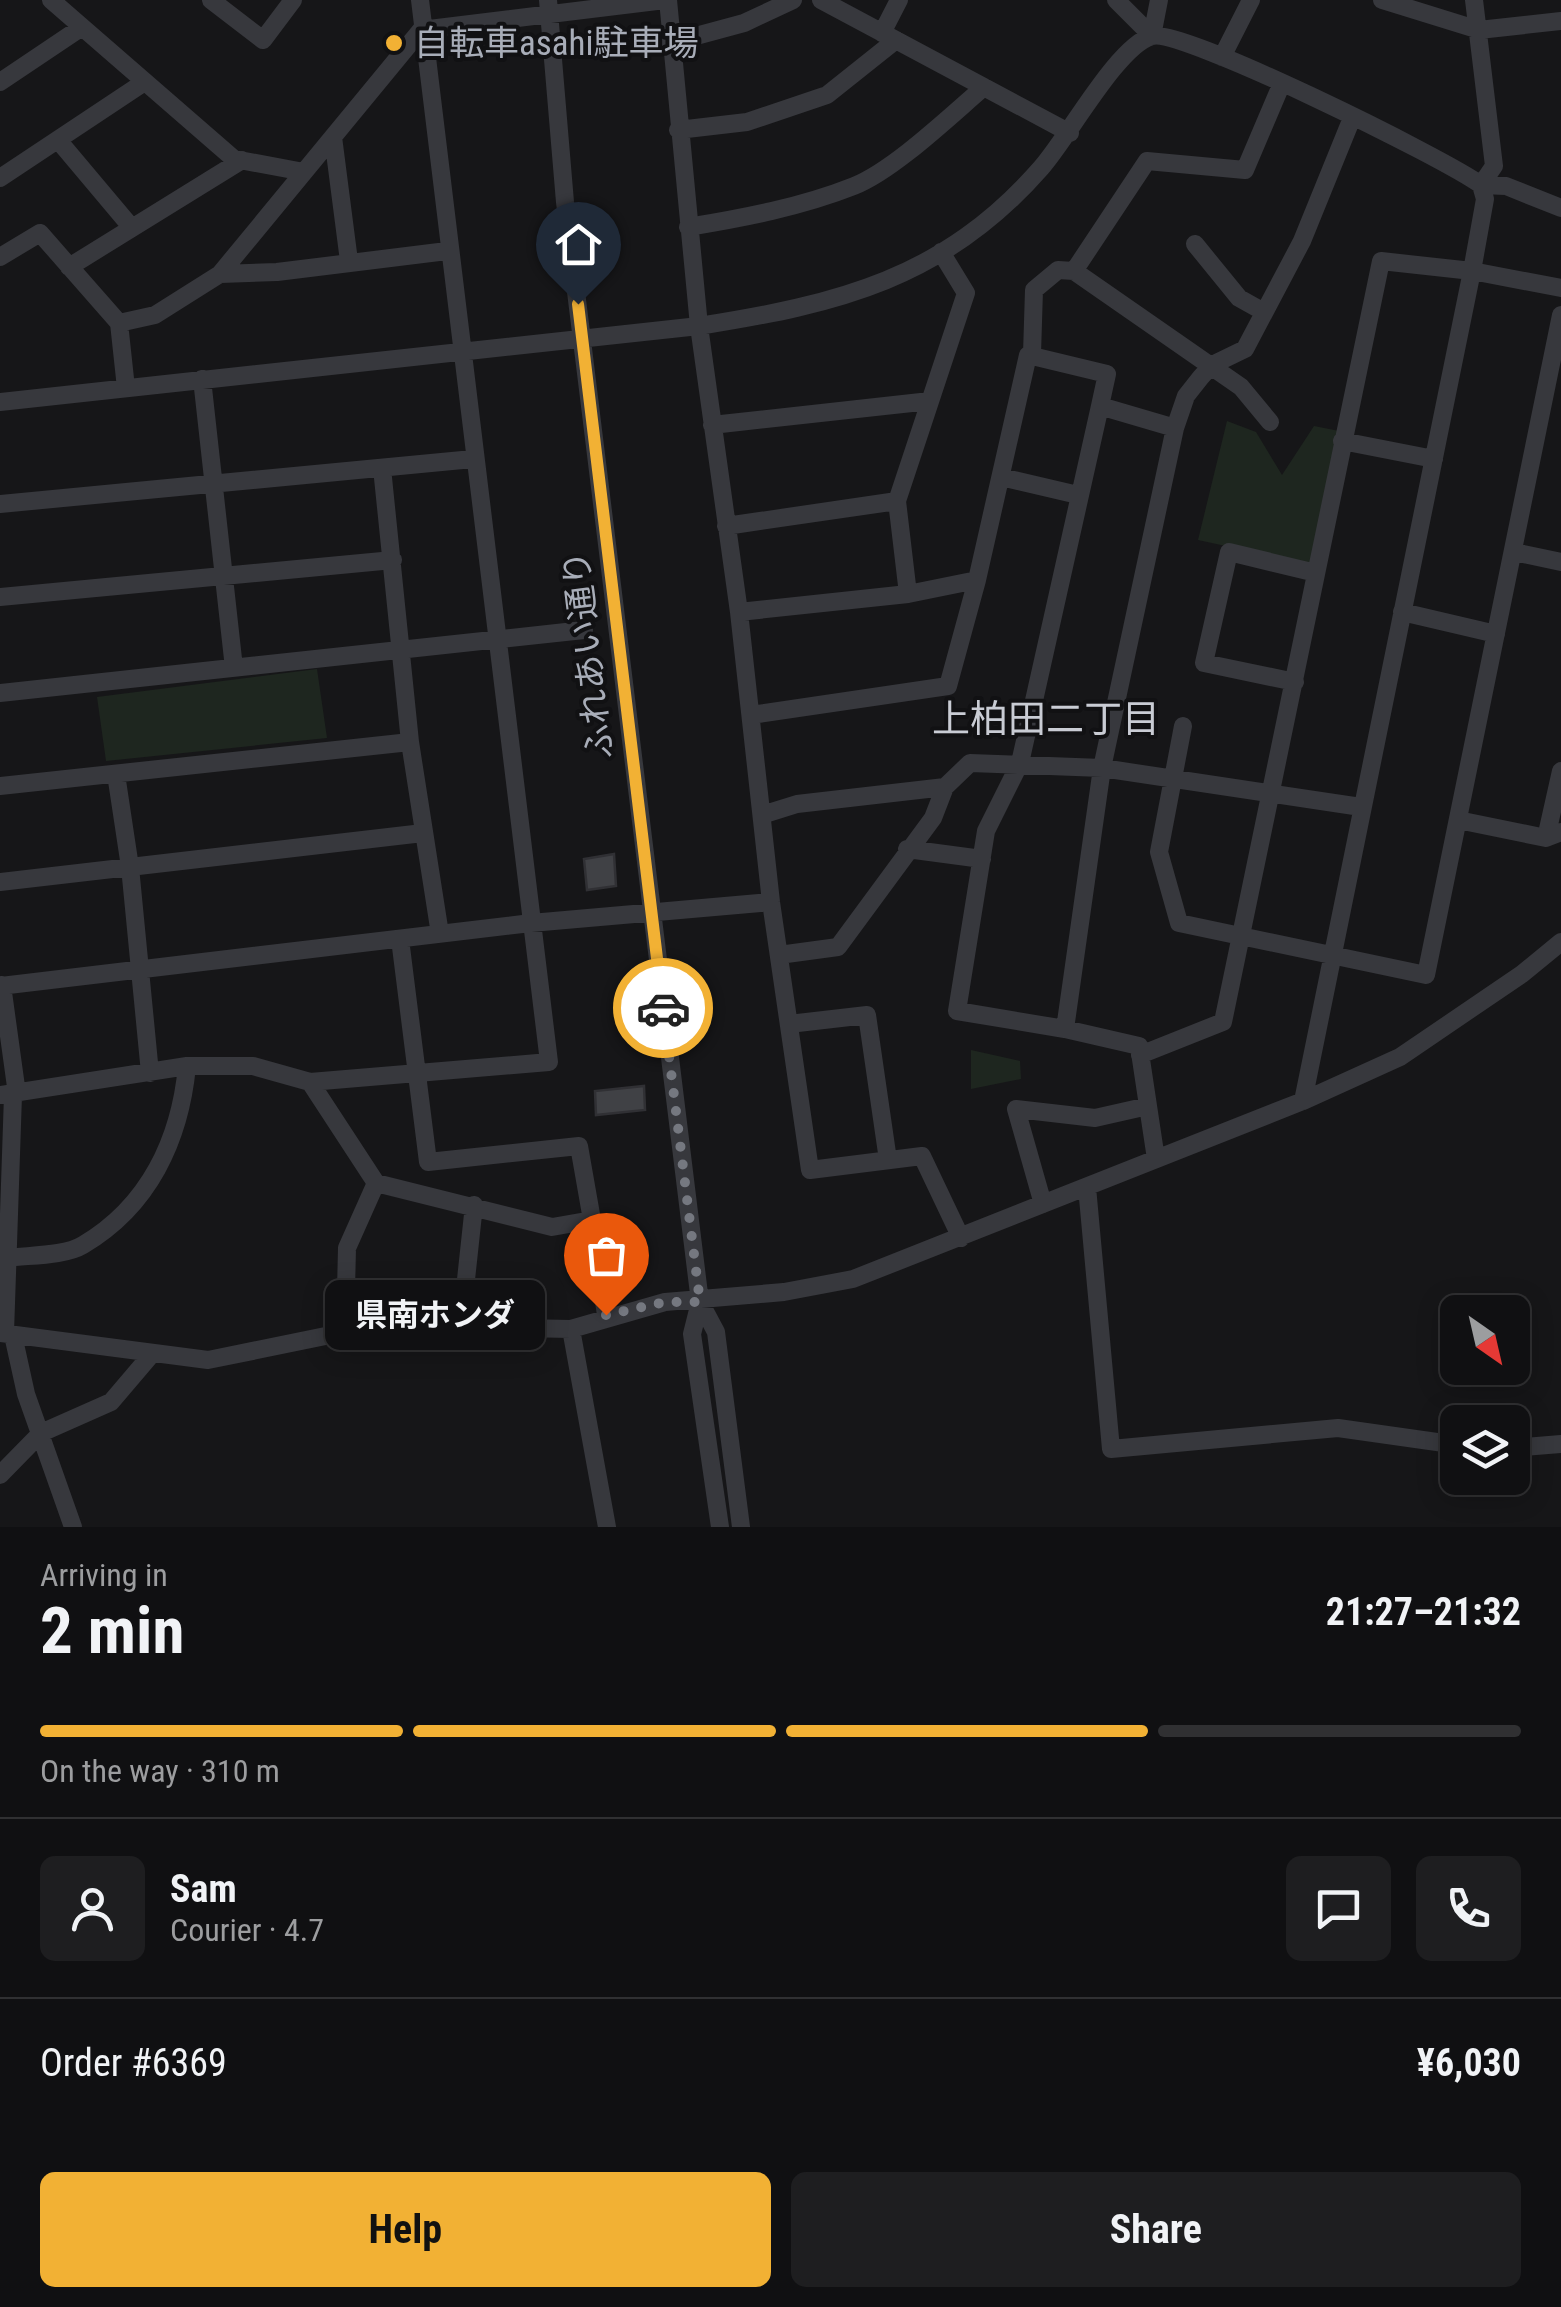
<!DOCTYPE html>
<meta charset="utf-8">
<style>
:root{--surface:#101012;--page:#1e1e20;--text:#f1f3f6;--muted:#9c9d9f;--line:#303032;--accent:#f2b134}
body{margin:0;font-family:"Roboto Condensed","Noto Sans JP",sans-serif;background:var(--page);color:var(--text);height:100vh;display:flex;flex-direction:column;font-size:38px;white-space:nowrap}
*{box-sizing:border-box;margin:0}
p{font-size:32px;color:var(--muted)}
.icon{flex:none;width:55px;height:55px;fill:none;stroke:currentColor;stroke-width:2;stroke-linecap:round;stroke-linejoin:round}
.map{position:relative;height:1527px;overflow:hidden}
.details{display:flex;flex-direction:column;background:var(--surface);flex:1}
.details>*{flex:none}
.needle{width:65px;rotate:146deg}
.tools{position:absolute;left:1440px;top:1295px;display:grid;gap:20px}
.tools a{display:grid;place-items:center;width:90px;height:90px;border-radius:15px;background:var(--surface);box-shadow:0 5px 25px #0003,0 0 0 2px var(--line);font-size:50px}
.pin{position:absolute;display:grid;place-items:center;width:85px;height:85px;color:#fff;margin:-102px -42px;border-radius:50% 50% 50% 0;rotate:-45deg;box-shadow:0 0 10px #0007}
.pin .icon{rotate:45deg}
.courier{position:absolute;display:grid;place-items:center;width:100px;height:100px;margin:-50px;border:8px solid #f2b134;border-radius:50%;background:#fff;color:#222;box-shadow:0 2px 12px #0007}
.bubble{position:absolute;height:70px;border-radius:15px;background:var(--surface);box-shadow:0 5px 25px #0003,0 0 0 2px var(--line);font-size:32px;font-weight:700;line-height:70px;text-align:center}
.summary em{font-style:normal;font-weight:700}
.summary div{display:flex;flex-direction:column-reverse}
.summary{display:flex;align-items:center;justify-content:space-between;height:170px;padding:0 40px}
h1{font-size:65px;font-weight:700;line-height:75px}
.bar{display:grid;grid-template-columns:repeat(4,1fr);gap:15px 10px;align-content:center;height:120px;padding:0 40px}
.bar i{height:12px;border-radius:8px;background:var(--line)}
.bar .selected{background:var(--accent)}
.bar p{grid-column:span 4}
.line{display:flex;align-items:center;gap:25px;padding:0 40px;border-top:2px solid var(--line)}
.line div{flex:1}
.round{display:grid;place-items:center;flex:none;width:105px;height:105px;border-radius:15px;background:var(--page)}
.button{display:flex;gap:20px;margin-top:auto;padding:20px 40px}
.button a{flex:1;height:115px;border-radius:15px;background:var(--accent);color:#111;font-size:40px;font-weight:700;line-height:115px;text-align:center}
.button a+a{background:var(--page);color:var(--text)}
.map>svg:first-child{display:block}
.green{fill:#1e261f}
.building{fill:#404145;stroke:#303034;stroke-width:2.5}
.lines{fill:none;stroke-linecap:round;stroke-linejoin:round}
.minor{stroke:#37383d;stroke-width:18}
.done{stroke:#757880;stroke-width:10;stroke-dasharray:0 18}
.route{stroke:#f2b134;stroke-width:12}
.poi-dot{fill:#f2b134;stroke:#111113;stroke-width:4}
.labels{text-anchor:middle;stroke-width:8;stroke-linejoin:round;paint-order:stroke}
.poi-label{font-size:35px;fill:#a8adb8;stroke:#111113;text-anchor:start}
.street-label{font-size:35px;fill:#a8adb8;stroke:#111113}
.neighbourhood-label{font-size:38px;fill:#c9ccd4;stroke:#111113}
</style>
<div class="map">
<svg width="1561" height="1527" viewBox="0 0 1561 1527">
<rect width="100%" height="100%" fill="#161618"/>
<!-- green -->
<path class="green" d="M1227,421L1256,432L1282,475L1314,426L1344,432L1318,558L1309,564L1198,540Z
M317,669L327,738L106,761L97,697Z
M971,1050L1020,1061L1021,1079L971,1089Z"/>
<!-- building -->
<path class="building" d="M614,854L616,886L587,890L584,859Z
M644,1086L645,1110L596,1115L595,1091Z"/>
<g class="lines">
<!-- minor -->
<path class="minor" d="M51,0L234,159L304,172
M211,0L263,40L293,0
M548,0L565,202L700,1302L716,1332L741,1527
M668,0L699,326L739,612L771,902L810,1170L922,1156L961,1238
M821,0L1070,133
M1116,0L1152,36
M1382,0L1479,30L1561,21
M1474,0L1494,166L1481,185
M882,33L899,0
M1152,36L1159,0
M670,43L744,23L793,0
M1222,57L1251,0
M0,82L82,27
M678,130L747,122L827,95L896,40
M333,137L349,261
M58,140L132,228
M0,178L143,83
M688,227C743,218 801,207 854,186C894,170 950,116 984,87
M1195,244L1239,298L1264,312
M0,257L40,233L119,323L126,388
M69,267L242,160
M1074,271L1147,161L1245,170L1282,83
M220,274L277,272L447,251
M119,323L155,315L220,274L421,30L665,0
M1032,354L1034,290L1058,270L1074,271L1241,387L1270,422
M202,379L234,668
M0,402L699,326C838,304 944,279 1041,168C1068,138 1117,46 1152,36C1182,28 1446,159 1481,185L1506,186L1561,208
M712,425L930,401
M1342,441L1434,459
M382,468L410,742L440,934
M1001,477L1078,495
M0,504L473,459
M726,526L897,501
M1514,552L1561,562
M908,594L897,501L966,293L941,252
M0,597L393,560
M739,612L908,594L977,580L1028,355L1107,374L1100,406L1175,428
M1402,612L1496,634
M1295,682L1204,663L1229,552L1316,573
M0,693L584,630
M751,715L948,686L977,580
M1183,726L1159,852L1179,923L1426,975L1561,315
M116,774L130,867L150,1073
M0,786L410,742
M762,815L797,804L945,787L970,763L1102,768L1361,807
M1458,820L1546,838L1561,832
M1546,838L1561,771
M907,849L982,859
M0,882L423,833
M400,939L428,1162L579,1146L592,1220
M779,955L838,947L933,818L945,787
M2,985L17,1094
M0,986L531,923L771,902
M789,1024L867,1015L888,1160
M1065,1029L957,1011L986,831L1020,763L1100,406
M1140,1055L1223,1022L1381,261L1472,271L1561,288
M310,1082L376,1183L552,1227L592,1220L606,1315
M0,1095L187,1066H253L310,1082L549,1062L420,0
M1303,1101L1472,271L1485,199L1481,185
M1156,1159L1139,1046L1065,1029L1102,768L1175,428L1186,396L1201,377L1212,365L1245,349L1302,241L1352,118
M1087,1187L1111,1449L1338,1428L1458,1445
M1043,1204L1016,1109L1095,1118L1148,1106
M7,1258C29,1255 65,1256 83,1245C149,1206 180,1140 187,1066
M700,1302L692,1334L720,1527
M461,1326L474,1205
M571,1329L607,1527
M345,1332L347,1248L376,1183
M0,1333L208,1360L345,1332L410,1326L571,1329L665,1302L784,1292L853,1279L1303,1101L1400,1057L1522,974L1561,942
M5,1333L13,1095
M13,1335L26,1394L73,1527
M1512,1448L1561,1444
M0,1475L41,1433L111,1402L151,1355"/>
</g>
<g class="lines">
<!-- done -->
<path class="done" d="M606,1315L665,1302H700L663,1008"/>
<!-- route -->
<path class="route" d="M578,304L663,1008"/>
</g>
<!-- markers -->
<circle class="poi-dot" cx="394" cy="43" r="10"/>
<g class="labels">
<!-- poi labels -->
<g class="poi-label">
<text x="414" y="55">自転車asahi駐車場</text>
</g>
<!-- street labels -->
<g class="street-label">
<text transform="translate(588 655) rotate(-97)" y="12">ふれあい通り</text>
</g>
<!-- neighbourhood labels -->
<g class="neighbourhood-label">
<text x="1046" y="732">上柏田二丁目</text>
</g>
</g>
</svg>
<div class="tools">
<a><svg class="needle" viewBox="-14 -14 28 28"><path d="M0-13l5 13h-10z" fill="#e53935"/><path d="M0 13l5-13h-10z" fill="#9c9d9f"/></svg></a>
<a><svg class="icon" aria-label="layers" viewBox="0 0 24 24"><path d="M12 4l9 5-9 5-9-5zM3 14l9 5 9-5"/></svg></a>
</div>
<div class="pin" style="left:606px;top:1315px;background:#ea580c"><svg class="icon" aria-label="bag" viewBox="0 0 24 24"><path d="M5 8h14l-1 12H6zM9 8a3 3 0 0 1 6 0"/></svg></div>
<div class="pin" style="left:578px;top:304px;background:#1f2937"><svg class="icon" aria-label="home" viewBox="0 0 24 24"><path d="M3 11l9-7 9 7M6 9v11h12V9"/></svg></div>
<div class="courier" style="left:663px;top:1008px"><svg class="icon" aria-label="car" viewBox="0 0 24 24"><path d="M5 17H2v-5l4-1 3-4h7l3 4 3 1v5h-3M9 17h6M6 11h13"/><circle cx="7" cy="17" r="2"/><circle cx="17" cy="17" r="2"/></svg></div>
<div class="bubble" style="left:325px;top:1280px;width:220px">県南ホンダ</div>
</div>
<section class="details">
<div class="summary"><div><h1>2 min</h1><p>Arriving in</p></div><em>21:27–21:32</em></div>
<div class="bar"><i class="selected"></i><i class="selected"></i><i class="selected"></i><i></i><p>On the way · 310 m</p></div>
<div class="line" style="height:180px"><a class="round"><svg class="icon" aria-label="person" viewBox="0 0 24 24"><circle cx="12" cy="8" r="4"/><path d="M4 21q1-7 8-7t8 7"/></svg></a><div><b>Sam</b><p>Courier · 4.7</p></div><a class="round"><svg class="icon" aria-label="chat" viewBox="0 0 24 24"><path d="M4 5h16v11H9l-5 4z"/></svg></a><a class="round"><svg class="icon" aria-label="phone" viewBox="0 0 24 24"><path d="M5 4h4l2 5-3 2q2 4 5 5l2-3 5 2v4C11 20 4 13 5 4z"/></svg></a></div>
<div class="line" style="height:130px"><div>Order #6369</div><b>¥6,030</b></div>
<div class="button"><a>Help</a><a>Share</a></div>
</section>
